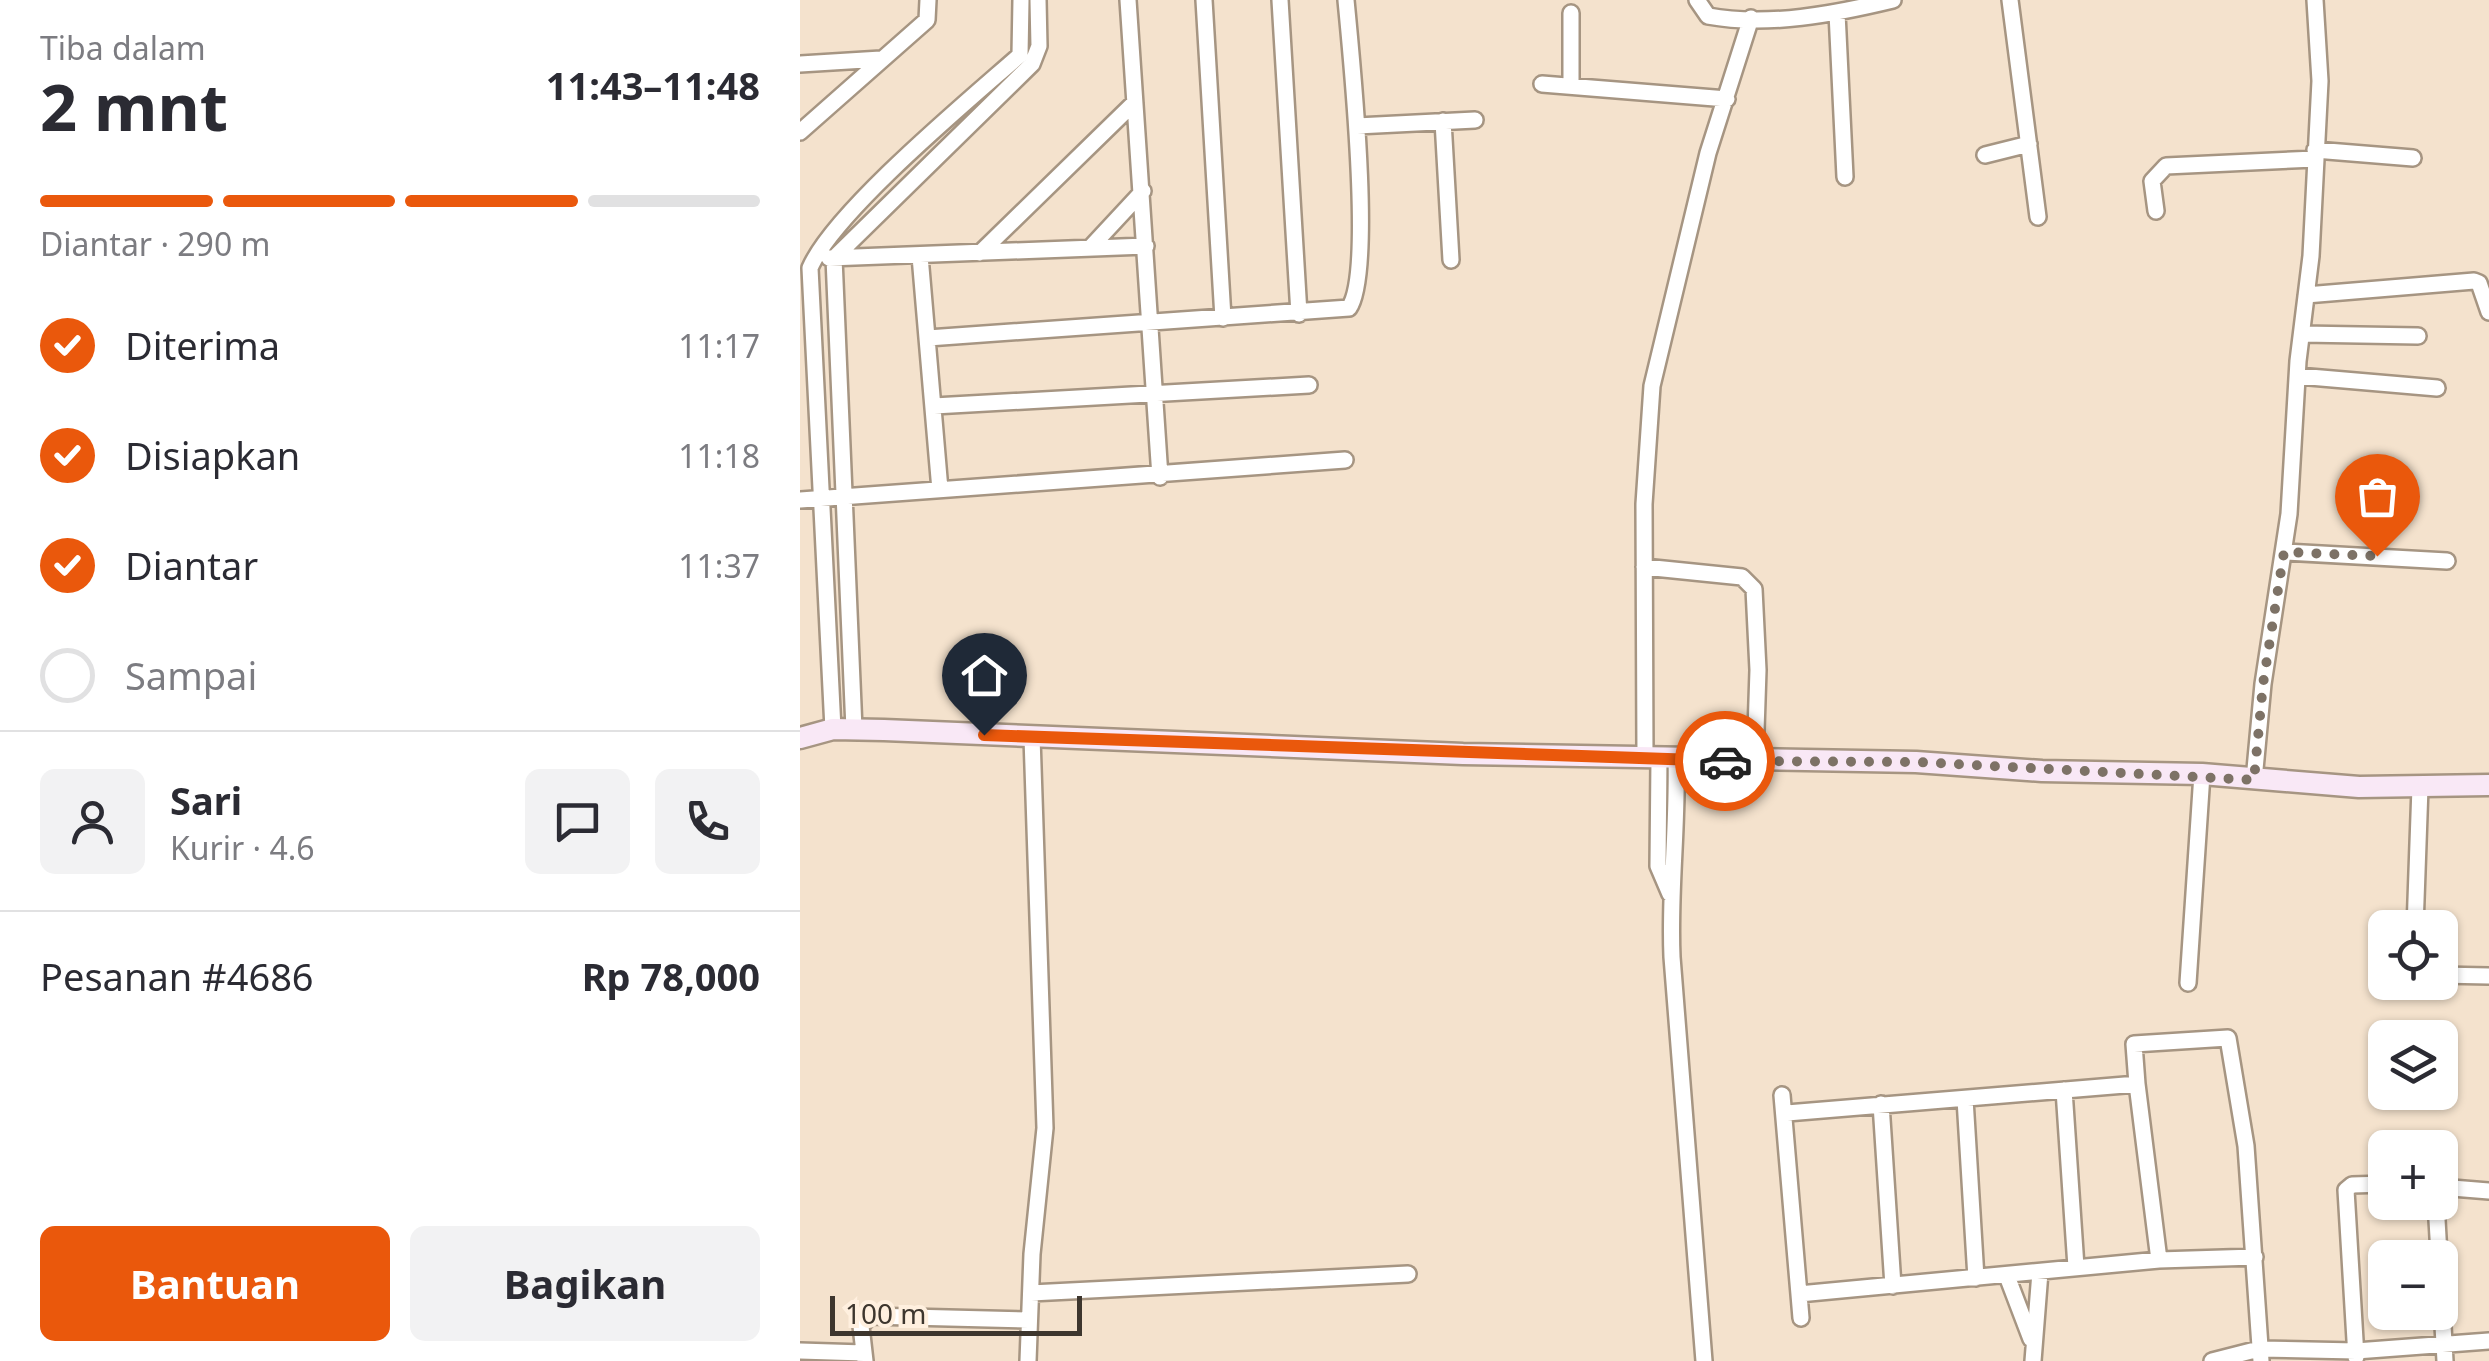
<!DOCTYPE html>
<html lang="id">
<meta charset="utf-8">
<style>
:root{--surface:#fff;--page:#f2f2f3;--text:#2b2b33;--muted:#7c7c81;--line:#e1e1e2;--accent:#ea580c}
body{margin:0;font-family:"Noto Sans",sans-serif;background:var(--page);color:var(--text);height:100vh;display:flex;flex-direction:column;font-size:38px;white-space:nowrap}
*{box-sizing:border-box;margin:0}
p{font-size:32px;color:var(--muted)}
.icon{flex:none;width:55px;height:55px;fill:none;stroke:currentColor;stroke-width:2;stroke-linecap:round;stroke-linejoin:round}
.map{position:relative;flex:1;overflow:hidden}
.details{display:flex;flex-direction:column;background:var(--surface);width:800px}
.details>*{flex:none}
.fabs{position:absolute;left:1568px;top:910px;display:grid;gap:20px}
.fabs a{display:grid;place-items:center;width:90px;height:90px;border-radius:15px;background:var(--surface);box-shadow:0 2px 8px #0004;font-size:50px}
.scale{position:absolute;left:30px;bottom:25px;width:252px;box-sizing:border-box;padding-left:10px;border:5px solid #3d362e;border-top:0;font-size:28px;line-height:35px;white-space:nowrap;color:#3d362e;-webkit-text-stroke:8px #fff0df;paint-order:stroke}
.pin{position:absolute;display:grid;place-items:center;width:85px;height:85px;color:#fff;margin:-102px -42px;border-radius:50% 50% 50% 0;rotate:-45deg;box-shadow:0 0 10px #0007}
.pin .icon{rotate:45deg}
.courier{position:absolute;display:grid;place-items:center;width:100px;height:100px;margin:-50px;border:8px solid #ea580c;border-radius:50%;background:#fff;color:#222;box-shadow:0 2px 12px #0007}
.head em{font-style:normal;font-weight:700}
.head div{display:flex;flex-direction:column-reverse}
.head{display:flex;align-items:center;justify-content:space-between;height:170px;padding:0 40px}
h1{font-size:65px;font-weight:700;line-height:75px}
.bar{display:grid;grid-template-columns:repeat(4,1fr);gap:15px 10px;align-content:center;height:120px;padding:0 40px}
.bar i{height:12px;border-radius:8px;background:var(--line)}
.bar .on{background:var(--accent)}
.bar p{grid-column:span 4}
.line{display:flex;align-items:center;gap:25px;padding:0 40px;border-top:2px solid var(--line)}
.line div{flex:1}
.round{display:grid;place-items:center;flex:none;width:105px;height:105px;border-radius:15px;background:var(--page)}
ol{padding:0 40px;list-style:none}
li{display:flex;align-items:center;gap:30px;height:110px}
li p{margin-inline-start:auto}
li .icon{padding:10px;border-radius:50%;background:var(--accent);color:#fff;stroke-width:4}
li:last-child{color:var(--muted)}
li i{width:55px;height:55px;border:5px solid var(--line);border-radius:50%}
.action{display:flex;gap:20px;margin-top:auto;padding:20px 40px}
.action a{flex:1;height:115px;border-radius:15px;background:var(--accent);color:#fff;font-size:40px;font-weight:700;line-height:115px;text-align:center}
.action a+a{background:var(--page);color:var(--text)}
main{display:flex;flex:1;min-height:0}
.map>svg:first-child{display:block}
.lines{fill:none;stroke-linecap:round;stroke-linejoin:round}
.street-casing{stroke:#a69582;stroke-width:20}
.secondary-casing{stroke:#a69582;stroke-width:25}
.street{stroke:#fff;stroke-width:15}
.secondary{stroke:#f9e8f6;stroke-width:20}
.done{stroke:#7d7266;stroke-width:10;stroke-dasharray:0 18}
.route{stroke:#ea580c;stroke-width:12}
</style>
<main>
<section class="details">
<div class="head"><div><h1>2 mnt</h1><p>Tiba dalam</p></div><em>11:43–11:48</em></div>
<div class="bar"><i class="on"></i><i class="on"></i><i class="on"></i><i></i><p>Diantar · 290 m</p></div>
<ol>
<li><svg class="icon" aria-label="check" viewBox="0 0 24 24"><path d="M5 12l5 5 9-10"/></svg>Diterima<p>11:17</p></li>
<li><svg class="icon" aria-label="check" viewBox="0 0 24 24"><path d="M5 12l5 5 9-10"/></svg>Disiapkan<p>11:18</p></li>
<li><svg class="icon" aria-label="check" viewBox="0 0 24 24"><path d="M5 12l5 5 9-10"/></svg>Diantar<p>11:37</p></li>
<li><i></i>Sampai</li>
</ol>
<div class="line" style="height:180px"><a class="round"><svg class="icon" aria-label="person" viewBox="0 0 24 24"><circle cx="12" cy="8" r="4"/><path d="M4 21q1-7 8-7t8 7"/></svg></a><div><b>Sari</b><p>Kurir · 4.6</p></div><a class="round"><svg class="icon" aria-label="chat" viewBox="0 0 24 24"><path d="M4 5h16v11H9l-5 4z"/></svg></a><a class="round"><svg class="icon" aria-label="phone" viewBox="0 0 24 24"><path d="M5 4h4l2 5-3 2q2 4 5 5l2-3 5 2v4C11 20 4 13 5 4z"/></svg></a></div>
<div class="line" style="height:130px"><div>Pesanan #4686</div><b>Rp 78,000</b></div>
<div class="action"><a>Bantuan</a><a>Bagikan</a></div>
</section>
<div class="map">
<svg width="1689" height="1361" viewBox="0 0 1689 1361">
<rect width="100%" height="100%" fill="#f4e2cd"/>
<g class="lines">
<!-- street casing -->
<g class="street-casing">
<path id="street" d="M328,0L360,477
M404,0L423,318
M480,0L499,314
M897,0L908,16C968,27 1035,14 1093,0
M1210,0L1238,217
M1037,13L1045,177
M0,64L81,59
M742,84L927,99
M771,84V13
M643,121L651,260
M557,126L675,120
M0,132L127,20L128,0
M1515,150L1613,158
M1185,155L1229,144
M1356,211L1352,181L1366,166L1515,159
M290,248L343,191
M180,253L335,102
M120,256L140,490
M29,258L346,246
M1506,295L1674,281L1679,283L1689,312
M1502,334L1618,336
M128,338L549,308C574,272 551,54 546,0
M1498,376L1637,388
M134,406L509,385
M0,500L545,460
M1484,552L1647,561
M844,567L942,577L954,589L958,670L955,761
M33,729L10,268C34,212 169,100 220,55L221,0
M54,729L34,258L232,64L239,46L238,0
M845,757L844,504L852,386L908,153L951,18
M859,759L858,866L870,894
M876,759C878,826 869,890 872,957L904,1361
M1454,780L1463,684L1489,514L1498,361L1511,256L1520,81L1515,0
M1615,928L1620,787
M1640,975L1689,976
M1388,983L1402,774
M1337,1084L1359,1260
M1264,1090L1276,1267
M982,1095L1001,1318
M1165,1099L1176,1278
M1081,1104L1093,1286
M987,1113L1337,1084L1334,1044L1428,1038L1446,1146L1461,1361
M1640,1187L1689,1191
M1636,1202L1645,1361
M1207,1276L1231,1339
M231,1293L608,1274
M999,1294L1359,1260L1455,1257
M0,1351L64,1353
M1556,1357L1546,1190L1552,1185L1585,1184
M65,1361L61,1326L70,1316L229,1320
M228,1361L232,1254L245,1128L232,737
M1233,1361L1240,1272
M1412,1361L1459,1349L1556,1351L1689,1341"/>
</g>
<!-- secondary casing -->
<g class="secondary-casing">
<path id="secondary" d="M0,738L33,729L84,730L663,754L1116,762L1242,771L1402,774L1559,787L1689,785"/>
</g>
<!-- street -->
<use href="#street" class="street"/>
<!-- secondary -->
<use href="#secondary" class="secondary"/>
</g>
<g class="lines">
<!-- done -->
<path class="done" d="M925,761L1116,762L1454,780L1463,684L1484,552L1577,556"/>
<!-- route -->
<path class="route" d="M184,735L925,761"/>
</g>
</svg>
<div class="fabs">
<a><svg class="icon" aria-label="locate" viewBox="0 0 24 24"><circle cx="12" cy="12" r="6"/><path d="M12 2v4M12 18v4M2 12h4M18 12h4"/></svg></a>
<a><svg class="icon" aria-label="layers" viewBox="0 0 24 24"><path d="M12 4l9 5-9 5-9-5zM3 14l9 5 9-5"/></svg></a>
<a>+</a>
<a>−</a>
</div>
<div class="scale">100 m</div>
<div class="pin" style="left:1577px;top:556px;background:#ea580c"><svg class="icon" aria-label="bag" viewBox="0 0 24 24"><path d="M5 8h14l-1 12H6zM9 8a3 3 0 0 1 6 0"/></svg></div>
<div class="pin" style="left:184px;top:735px;background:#1f2937"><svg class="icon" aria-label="home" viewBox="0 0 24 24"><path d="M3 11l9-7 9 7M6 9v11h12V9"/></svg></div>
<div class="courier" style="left:925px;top:761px"><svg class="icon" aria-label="car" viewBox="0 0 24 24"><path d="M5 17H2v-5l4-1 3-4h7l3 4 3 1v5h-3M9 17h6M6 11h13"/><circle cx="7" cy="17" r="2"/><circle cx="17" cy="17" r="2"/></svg></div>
</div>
</main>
